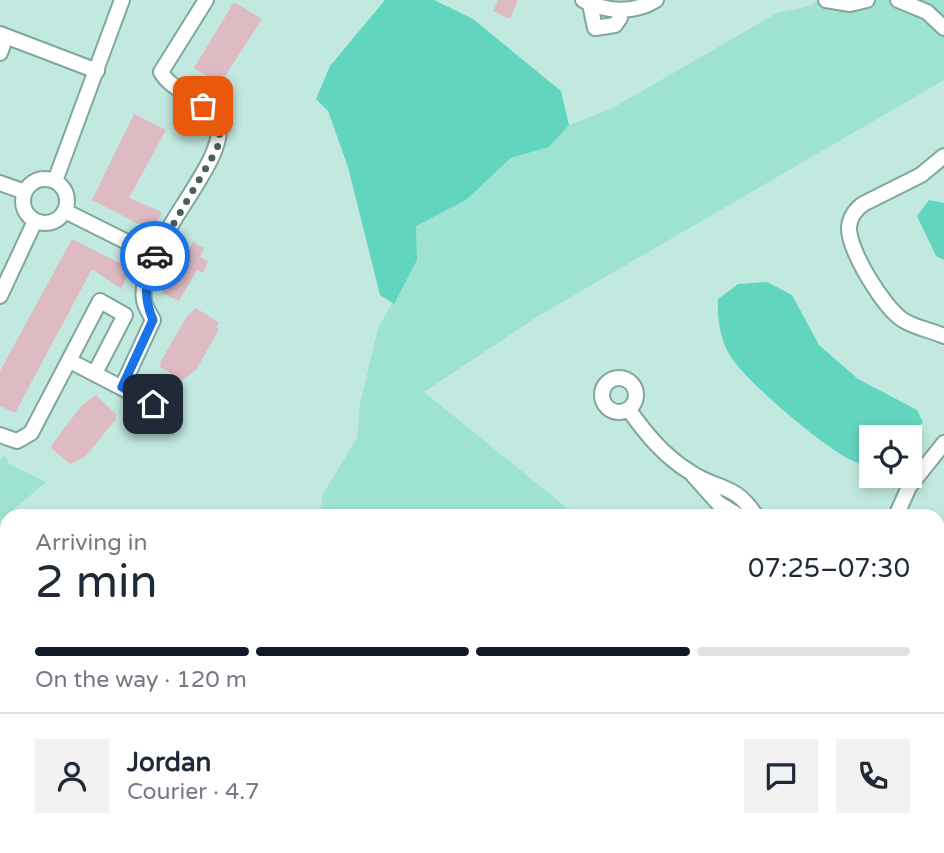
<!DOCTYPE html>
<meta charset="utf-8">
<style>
:root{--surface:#fff;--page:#f2f2f3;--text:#1f2937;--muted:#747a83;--line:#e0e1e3;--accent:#111827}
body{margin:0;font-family:"Varela Round",sans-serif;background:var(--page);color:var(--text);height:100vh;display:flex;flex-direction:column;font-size:26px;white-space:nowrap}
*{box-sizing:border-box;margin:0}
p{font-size:23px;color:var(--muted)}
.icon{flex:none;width:38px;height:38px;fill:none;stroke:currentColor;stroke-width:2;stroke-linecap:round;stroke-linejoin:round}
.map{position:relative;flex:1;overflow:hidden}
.details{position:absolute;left:0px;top:509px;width:945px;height:345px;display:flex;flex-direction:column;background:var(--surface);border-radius:21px 21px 0 0;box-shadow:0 4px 10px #0003}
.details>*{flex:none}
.buttons{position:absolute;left:859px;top:425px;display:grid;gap:14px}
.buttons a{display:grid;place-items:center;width:63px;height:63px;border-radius:0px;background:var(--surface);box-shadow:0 4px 10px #0003;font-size:35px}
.pin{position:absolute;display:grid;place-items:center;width:60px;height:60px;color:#fff;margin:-30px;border-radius:14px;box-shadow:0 4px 10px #0006}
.courier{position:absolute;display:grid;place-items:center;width:70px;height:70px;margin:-35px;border:5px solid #1a73e8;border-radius:50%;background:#fff;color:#222;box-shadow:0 2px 9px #0007}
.overview em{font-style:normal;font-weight:600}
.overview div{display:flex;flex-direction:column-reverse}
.overview{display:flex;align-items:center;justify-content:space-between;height:119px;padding:0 35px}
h1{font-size:46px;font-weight:600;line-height:52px}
.bar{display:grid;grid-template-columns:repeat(4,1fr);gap:10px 7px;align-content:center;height:84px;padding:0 35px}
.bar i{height:9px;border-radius:5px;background:var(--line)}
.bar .on{background:var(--accent)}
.bar p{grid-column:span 4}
.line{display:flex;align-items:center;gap:18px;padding:0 35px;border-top:2px solid var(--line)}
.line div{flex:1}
.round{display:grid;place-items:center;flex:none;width:74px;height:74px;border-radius:0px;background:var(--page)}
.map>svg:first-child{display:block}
.green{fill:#9ee2d2}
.water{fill:#62d5be}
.building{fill:#debac2}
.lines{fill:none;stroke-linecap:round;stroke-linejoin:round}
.minor-casing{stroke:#81a69d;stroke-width:18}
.minor{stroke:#fff;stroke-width:14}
.done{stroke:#4a605b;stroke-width:7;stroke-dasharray:0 12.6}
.route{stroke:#1a73e8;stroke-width:9}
</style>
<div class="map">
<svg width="944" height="853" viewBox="0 0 944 853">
<rect width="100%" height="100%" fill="#c2e9df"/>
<!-- green -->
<path class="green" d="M817,0H944V80L540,315L424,392L577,516H319L323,494L357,438L360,404L378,328L417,260L416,226L466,200L512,158L549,147L569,125L611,109L777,13L811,6Z
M5,455L9,464L46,482L0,521V460Z
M938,741L944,745V853H602L607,847H938Z"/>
<!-- water -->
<path class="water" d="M385,0H434L473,19L561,91L569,125L549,147L511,158L466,200L416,226L417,260L394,304L380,295L348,167L328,111L316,99L330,66Z
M929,200L944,203V260L936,256L917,216Z
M767,282L792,295L819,345L858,379L917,410L923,422L910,442V438H872L871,462C866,463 861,464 856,462C828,452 750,384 733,360C720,342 717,319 718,299L738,284Z"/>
<!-- building -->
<path class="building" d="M498,0H518L510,19L493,11Z
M234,2L262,19L220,84L194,68Z
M134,114L166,130L129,198L162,212L152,231L92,200Z
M72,239L131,269L121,289L92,269L15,413L0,406V371Z
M193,242L204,248L200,257L208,261L203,273L197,270L179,301L162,293L168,280L165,279L177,254L185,258Z
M196,308L219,323L216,327L219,329L196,370L182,380L160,367L161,361L187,316Z
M96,395L116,414L115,420L85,457L70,464L51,448L53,443L82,405Z"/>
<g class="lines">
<!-- minor casing -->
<g class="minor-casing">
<path id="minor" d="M583,0C606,12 633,14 656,0
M826,0L850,4L867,0
M898,0L927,12L944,28
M590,4L595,28L615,25L620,18L619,10
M0,34L97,71
M0,53L6,36
M944,156L921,175L863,204C855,210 850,217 849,227C848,250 884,308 903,320C915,328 931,330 944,336
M23 201a22 22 0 1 1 44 0a22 22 0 1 1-44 0Z
M55,181L122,0
M0,183L25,192
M65,211L155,256
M0,296L35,221
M70,361L153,404
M602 395a17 17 0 1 1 34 0a17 17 0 1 1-34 0Z
M122,387L153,320C150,314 145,307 144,300C136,246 234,159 217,120C208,98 173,94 161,72L206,0
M629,410C646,434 664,456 690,472C718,491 734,482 756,516
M0,435L17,441L31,433L100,301L125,315L95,373
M693,475L718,503L739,516
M896,516L909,487L944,443
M938,664L944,667"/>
</g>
<!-- minor -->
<use href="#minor" class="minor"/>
</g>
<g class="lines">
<!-- done -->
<path class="done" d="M155,256L217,149C222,130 221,117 203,106"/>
<!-- route -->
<path class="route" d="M153,404L122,387L153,320C143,296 145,280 155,256"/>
</g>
</svg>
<div class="buttons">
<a><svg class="icon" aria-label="locate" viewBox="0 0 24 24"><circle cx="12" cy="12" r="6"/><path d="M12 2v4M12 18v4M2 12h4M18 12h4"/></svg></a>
</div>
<div class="pin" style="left:203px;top:106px;background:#ea580c"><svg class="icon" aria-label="bag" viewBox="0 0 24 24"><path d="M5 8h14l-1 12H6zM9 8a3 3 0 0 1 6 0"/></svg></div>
<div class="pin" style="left:153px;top:404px;background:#1f2937"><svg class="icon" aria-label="home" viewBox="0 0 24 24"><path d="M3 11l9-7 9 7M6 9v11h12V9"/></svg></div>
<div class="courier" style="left:155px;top:256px"><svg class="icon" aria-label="car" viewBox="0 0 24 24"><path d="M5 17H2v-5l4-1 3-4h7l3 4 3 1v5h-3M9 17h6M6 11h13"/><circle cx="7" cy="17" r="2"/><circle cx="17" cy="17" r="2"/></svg></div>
<section class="details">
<div class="overview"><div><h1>2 min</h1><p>Arriving in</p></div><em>07:25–07:30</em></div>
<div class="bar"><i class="on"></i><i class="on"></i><i class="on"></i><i></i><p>On the way · 120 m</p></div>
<div class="line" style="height:126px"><a class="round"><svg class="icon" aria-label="person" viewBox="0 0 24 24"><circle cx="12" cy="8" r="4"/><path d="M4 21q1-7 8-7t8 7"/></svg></a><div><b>Jordan</b><p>Courier · 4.7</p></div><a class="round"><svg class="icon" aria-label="chat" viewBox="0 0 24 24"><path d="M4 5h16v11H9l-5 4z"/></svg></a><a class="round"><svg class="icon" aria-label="phone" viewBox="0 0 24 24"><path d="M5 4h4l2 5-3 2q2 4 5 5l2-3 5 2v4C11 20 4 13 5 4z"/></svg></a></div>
</section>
</div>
